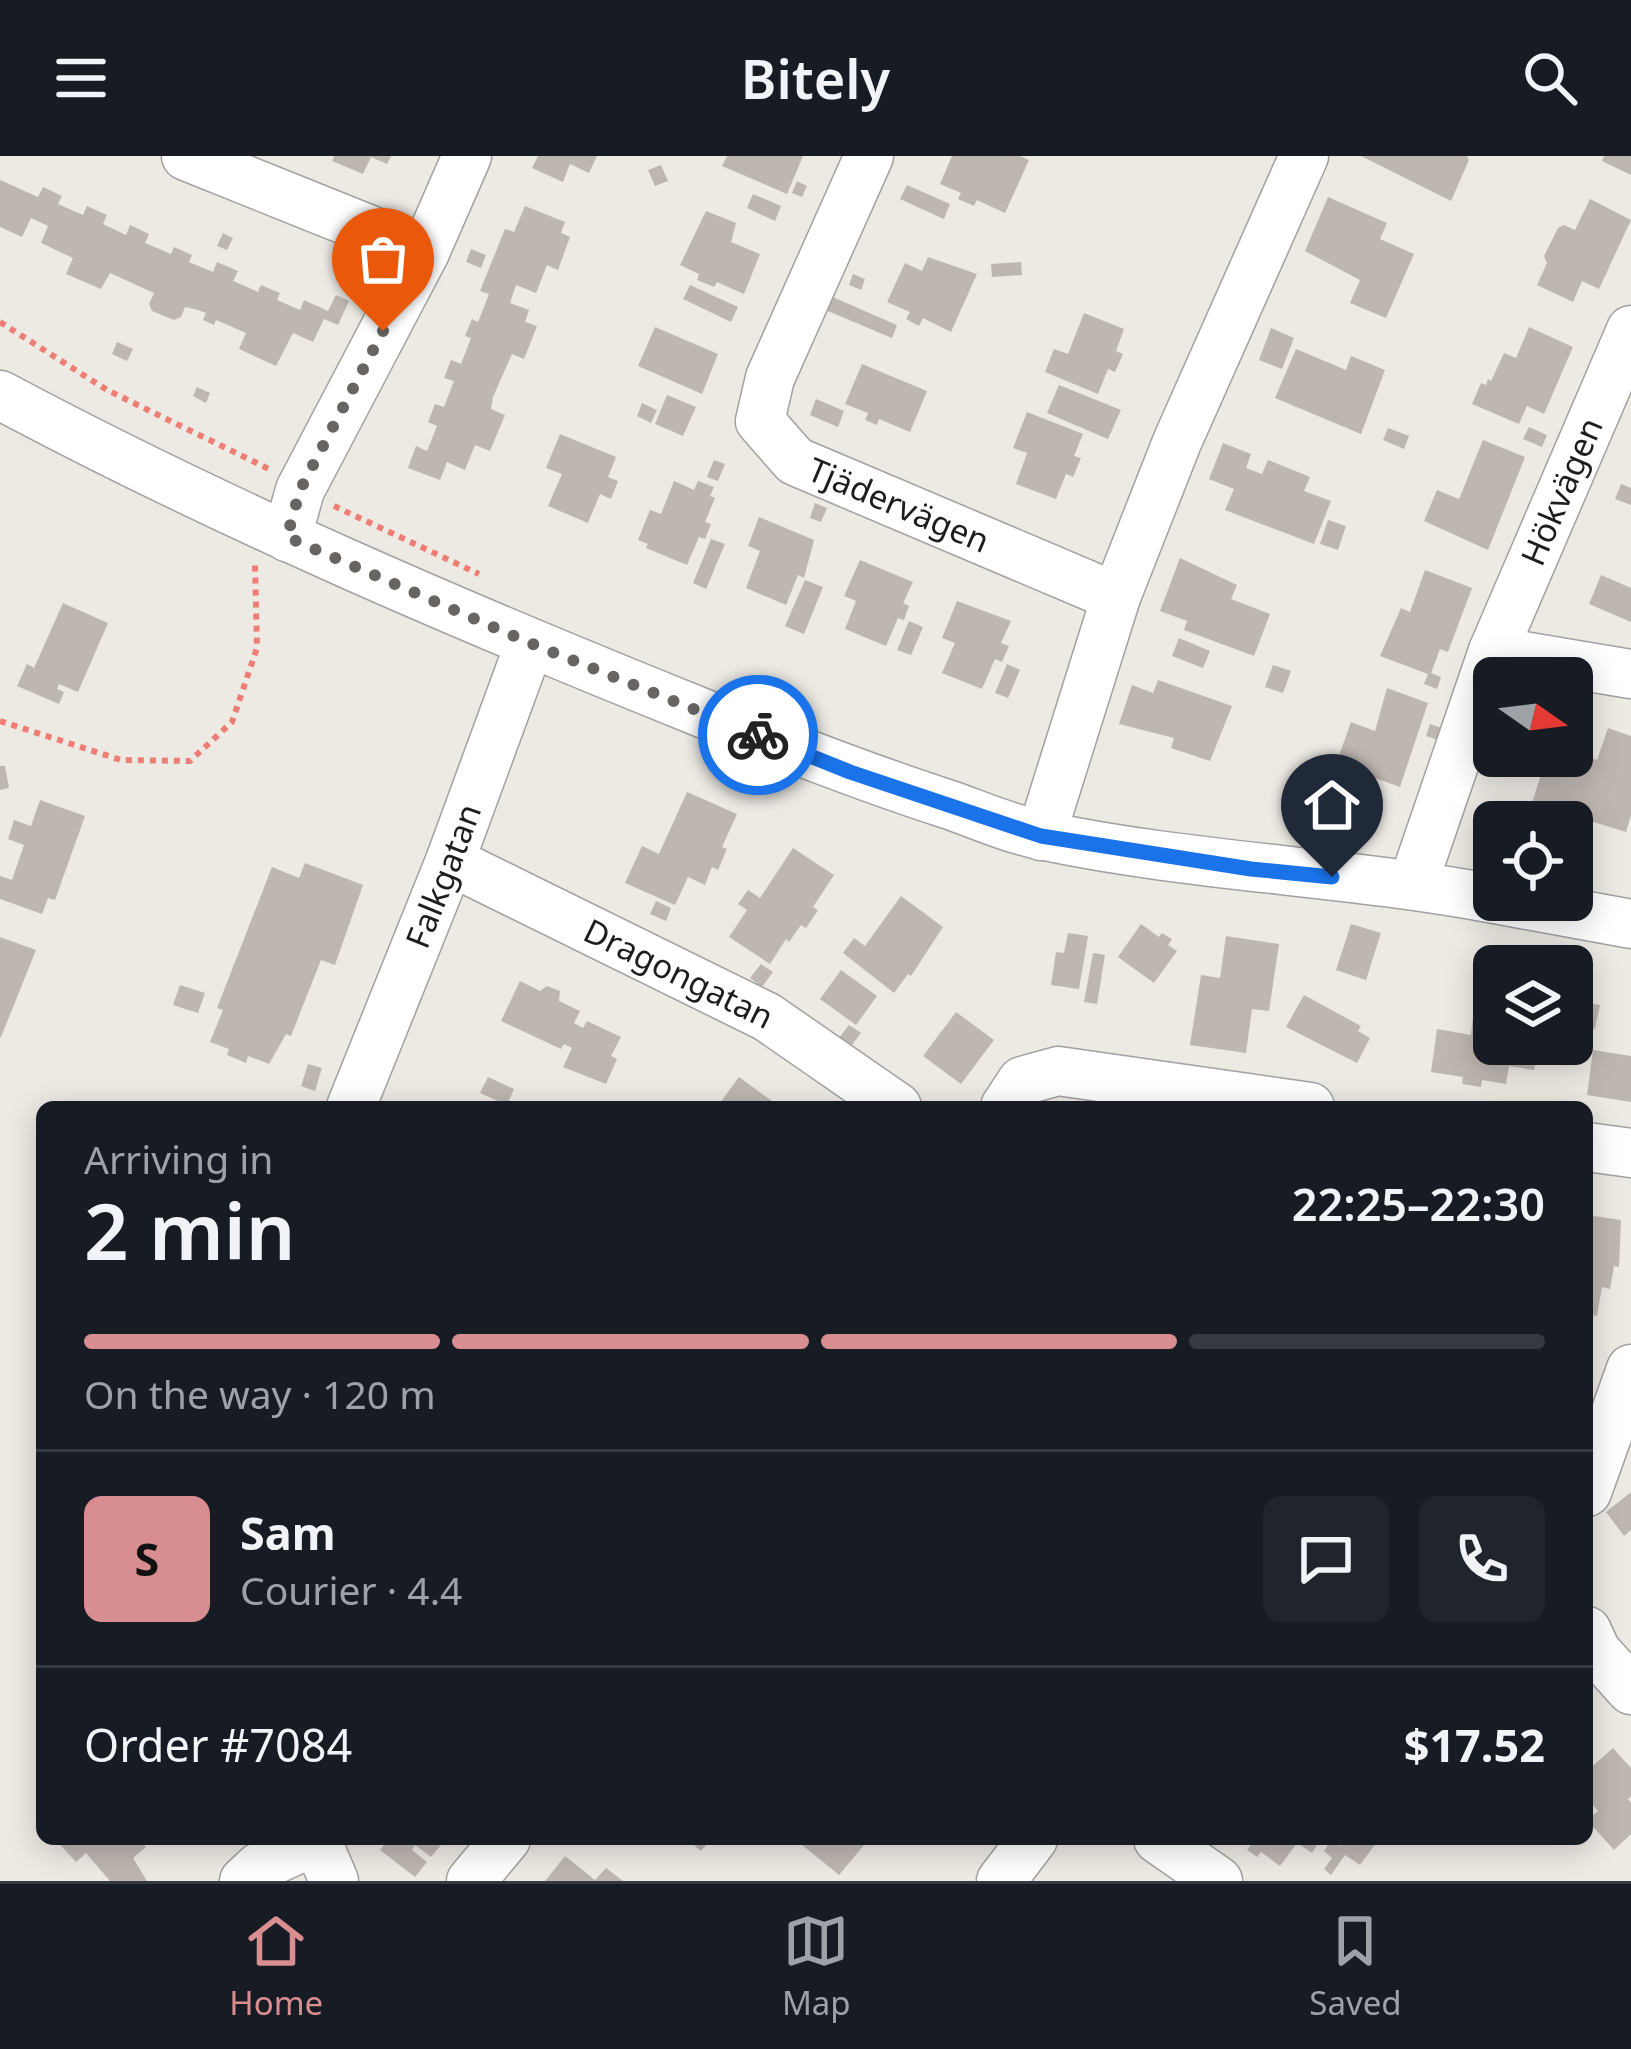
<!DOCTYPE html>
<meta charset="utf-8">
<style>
:root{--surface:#171b24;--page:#20242c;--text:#f1f3f6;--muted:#9ea1a6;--line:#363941;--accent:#d88d91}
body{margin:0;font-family:"Noto Sans",sans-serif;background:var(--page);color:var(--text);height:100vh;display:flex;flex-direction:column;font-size:45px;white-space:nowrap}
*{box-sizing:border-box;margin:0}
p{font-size:39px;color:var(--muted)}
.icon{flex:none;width:66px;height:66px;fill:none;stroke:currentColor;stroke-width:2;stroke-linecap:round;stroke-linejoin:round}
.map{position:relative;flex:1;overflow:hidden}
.drawer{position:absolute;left:36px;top:945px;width:1557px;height:744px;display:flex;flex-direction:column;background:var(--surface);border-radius:18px;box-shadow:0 6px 30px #0003}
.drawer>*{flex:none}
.needle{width:78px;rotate:104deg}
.fabs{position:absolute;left:1473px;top:501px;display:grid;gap:24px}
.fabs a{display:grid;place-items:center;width:120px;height:120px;border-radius:18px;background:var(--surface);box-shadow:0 6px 30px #0003;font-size:60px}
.pin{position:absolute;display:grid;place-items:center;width:102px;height:102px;color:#fff;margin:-123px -51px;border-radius:50% 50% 50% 0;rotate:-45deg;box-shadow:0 0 12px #0007}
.pin .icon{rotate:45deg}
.courier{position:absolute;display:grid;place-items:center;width:120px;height:120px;margin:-60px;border:9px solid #1a73e8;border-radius:50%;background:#fff;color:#222;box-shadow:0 3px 15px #0007}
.headline em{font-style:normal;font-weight:600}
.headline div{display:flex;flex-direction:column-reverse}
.headline{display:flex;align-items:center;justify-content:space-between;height:204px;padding:0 48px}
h1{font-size:78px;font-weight:600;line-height:90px}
.bar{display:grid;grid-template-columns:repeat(4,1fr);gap:18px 12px;align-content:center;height:144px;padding:0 48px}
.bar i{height:15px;border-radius:9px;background:var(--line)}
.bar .current{background:var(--accent)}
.bar p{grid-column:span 4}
.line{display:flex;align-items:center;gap:30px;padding:0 48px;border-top:3px solid var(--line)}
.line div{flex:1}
.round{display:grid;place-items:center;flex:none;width:126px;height:126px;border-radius:18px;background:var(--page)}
header{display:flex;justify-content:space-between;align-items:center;height:156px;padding:0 48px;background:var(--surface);font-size:54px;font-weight:600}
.menu{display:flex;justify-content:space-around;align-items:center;height:168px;border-top:3px solid var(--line);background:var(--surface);font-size:33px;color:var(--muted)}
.menu a{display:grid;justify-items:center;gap:6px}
.menu .current{color:var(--accent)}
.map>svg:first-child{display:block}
.building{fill:#beb6b1}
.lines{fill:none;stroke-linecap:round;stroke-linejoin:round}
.minor-casing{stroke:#a1a1a1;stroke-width:51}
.path{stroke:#ee7e75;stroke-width:6;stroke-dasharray:6 6;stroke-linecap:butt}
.minor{stroke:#fff;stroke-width:48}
.done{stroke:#666563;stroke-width:12;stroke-dasharray:0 21.6}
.route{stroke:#1a73e8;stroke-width:15}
.labels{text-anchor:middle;stroke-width:9;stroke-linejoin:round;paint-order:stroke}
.street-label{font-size:33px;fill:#1d1d1d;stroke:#fff}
</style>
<header><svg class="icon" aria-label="menu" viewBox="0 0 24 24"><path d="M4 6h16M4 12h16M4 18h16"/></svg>Bitely<svg class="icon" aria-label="search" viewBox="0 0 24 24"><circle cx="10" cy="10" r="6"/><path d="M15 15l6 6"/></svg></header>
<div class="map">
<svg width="1631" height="1725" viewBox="0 0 1631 1725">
<rect width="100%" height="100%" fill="#edeae4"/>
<!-- building -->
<path class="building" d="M334,0H391L387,8L371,1L363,18L332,5Z
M538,0H597L589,17L570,8L563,26L532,12Z
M727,0H803L787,38L722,10Z
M952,0H1020L1029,4L1005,57L977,44L974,50L958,43L961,37L940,28Z
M1361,0H1467L1469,4L1451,45Z
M1604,0H1631V19L1602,5Z
M661,9L668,25L655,30L648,14Z
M0,24L38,41L43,31L62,40L58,48L83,59L87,50L107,59L103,68L126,79L130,69L149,78L145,87L171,98L174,91L192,99L189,106L213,116L217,106L238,115L233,125L258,136L261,129L280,137L277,144L300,154L304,144L328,155L336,139L349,145L338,169L324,163L313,186L293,177L276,210L239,193L246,177L216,164L214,169L203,164L206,157L198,154L185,151L181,161L174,164L152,155L149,148L154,137L110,117L101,133L66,118L73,102L41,87L48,70L31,62L22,81L0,71Z
M797,25L807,30L802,41L792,37Z
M907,29L950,48L944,63L900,43Z
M753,38L781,50L775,65L747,52Z
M1328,41L1387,67L1380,83L1414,98L1386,162L1350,147L1360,124L1305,95Z
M1590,43L1631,64L1599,133L1582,125L1573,146L1537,129L1547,107L1544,100L1558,72L1564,69L1575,74Z
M525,50L565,66L561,77L570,81L558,114L547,109L536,137L516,129L510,147L529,154L525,166L537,170L524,203L512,198L493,241L491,253L505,259L490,295L475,289L465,314L447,306L440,324L408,312L416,290L427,295L437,270L428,266L435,248L444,251L454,225L444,222L451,204L461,208L471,182L465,180L472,163L478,166L489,138L480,135L505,73L514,76Z
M706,55L736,67L731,86L760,98L744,138L717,126L714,131L697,124L699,118L680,109Z
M223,77L233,82L227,94L217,90Z
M471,93L486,99L481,112L466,106Z
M928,101L977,118L951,176L923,162L919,170L906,163L910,156L887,146L905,107L922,115Z
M1021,106L1022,119L992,121L991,108Z
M853,118L865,123L861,134L849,129Z
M690,129L738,151L731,166L683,143Z
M828,139L897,169L892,182L823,153Z
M1084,157L1124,173L1116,195L1123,198L1115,216L1108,213L1098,238L1045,216L1054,193L1068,198Z
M655,171L718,198L702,238L638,210Z
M1529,171L1573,191L1544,258L1527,250L1519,268L1472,248L1481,227L1486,229L1488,223L1491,225L1504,197L1516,202Z
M1271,172L1294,182L1282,213L1259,204Z
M117,186L133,193L127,205L112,198Z
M1296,193L1346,214L1351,200L1385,214L1361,278L1275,242Z
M862,208L927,235L910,276L879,263L877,269L865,264L868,257L845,248Z
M1059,229L1121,254L1108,283L1047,257Z
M197,231L210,237L206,247L193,240Z
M667,239L696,251L683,280L655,268Z
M816,243L844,255L838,271L810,259Z
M642,247L657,254L651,267L637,260Z
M1027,256L1083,278L1074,300L1081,302L1073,321L1066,318L1056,343L1016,328L1027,297L1013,292Z
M1529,271L1547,279L1542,291L1523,283Z
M1388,272L1409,280L1404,293L1383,284Z
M560,278L616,301L608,321L618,325L611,343L600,338L588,367L548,350L562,318L546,312Z
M1483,284L1525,301L1488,394L1424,365L1437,334L1459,343Z
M1223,287L1251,298L1246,312L1262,318L1268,304L1310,321L1304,335L1331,345L1314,388L1225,354L1234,333L1209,323Z
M714,304L725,308L718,325L707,321Z
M674,325L694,334L698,325L714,331L710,340L715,342L705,366L711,368L705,383L699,381L687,409L646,392L648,388L638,384L650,354L661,358Z
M1621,328L1631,332V349L1615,343Z
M815,347L827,352L821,366L810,362Z
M759,361L814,384L804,422L798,419L786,449L746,432L760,395L748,390Z
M1328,364L1346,370L1338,394L1320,388Z
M711,383L725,388L706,433L693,427Z
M1180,402L1237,429L1231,443L1270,458L1254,500L1184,474L1187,465L1160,455Z
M860,404L913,426L903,447L909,450L904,464L898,462L886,490L845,473L856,445L844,440Z
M1425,414L1472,432L1448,496L1440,493L1431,517L1441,521L1437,533L1424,528L1428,518L1380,500L1401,452L1410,456Z
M1601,419L1631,432V466L1589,448Z
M805,424L823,431L804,478L785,470Z
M957,445L1011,465L1001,487L1009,490L1002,506L995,503L982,533L942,517L955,487L942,482Z
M63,447L108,467L78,536L59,528L57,533L64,536L59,548L17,530L27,508L34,512Z
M909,465L923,471L911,499L897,494Z
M1179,482L1210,495L1203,512L1172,500Z
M1007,508L1020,514L1008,542L995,537Z
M1273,509L1291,515L1283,537L1265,531Z
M1158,524L1232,550L1210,605L1171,592L1174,582L1119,568L1132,529L1153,537Z
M1387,532L1428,547L1400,631L1336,608L1351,566L1375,575Z
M1430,568L1445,573L1441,585L1426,580Z
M1608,572L1631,580V659L1626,676L1532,647L1547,600H1572V590L1583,593L1581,599L1597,604Z
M0,610H5L9,632L0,634Z
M687,636L737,658L722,691L727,693L718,714L712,711L705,729L688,721L675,749L625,727L642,690L659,698Z
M40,644L85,660L55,744L48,742L42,758L0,743V720L12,724L24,689L8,683L14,664L31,670Z
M793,692L834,719L813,751L818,754L806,772L801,769L789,786L786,783L770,808L729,781L747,754L738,748L748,734L760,742Z
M305,707L363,729L335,809L321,804L291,880L286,878L269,908L248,900L246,907L227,899L229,893L210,886L223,854L217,852L272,711L299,722Z
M901,740L943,771L911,820L908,818L894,837L843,797L854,782L865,790Z
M656,745L671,752L666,765L650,758Z
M1141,768L1159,781L1162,777L1172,783L1168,789L1177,795L1154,827L1118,801Z
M1351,768L1381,777L1366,824L1336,814Z
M1068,777L1088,780L1079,833L1051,829L1056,796L1064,797Z
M1226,780L1279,788L1269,855L1252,853L1246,897L1190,889L1201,819L1220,822Z
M0,781L36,794L1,881H0Z
M1093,797L1105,799L1097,848L1084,846Z
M761,808L773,816L762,831L750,822Z
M841,814L877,840L856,869L820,843Z
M520,825L540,835L547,830L560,835L559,845L580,855L574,867L583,872L587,865L621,881L611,900L617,903L606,928L563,911L572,892L564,888L561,893L501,865Z
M180,829L205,837L198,857L173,849Z
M1304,839L1361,870L1358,875L1370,882L1357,907L1286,871Z
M1585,846L1600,849L1595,873L1580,870Z
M956,856L994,884L961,928L923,900Z
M1473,861L1494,864V888H1538L1534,914L1509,910L1506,928L1482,924L1481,931L1462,928L1463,921L1431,916L1437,873L1471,879Z
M849,869L861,877L851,890L839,882Z
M1546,888H1564L1562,902L1544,899Z
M1593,894L1631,900V946L1587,939Z
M308,908L322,912L315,935L301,930Z
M488,921L514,933L507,949L480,937Z
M739,921L776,948L774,951H717Z
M1587,1059L1621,1064L1619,1111L1614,1110L1610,1133L1602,1131L1597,1160L1587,1158Z
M1631,1336V1374L1624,1380L1606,1356Z
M1613,1592L1631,1612V1640L1628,1643L1631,1647V1678L1614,1694L1587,1664L1598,1655L1587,1642V1615Z
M55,1683H139L146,1691L133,1702L147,1725H110L86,1697L76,1706Z
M389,1683H446L431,1701L415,1689L412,1694L427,1706L415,1721L380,1694Z
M687,1683H711L701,1695Z
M795,1683H869L839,1719Z
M1243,1683H1321L1312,1697L1297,1687L1280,1710L1261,1696L1257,1701L1247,1694L1251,1689Z
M1345,1683H1379L1360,1709L1345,1699L1331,1719L1324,1713L1332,1702L1324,1695L1331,1684L1340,1690Z
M565,1700L595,1724L606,1712L623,1725H545Z"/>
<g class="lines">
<!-- minor casing -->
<g class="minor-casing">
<g id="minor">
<path d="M186,0L425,96"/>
<path id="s1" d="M869,0L770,222L760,265L795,305L1116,441"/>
<path d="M0,239C225,359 459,459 695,554C779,588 863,621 950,649C981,660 1013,674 1045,680C1193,711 1345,715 1494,743"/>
<path d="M287,381L300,334L425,96L467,0"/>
<path d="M1493,495L1631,518"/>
<path d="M1041,680L1116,441L1177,286L1304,0"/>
<path id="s2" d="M450,705L767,861L897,951"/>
<path id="s3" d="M1413,728L1493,495L1631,174"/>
<path d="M1500,744L1631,768"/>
<path id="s4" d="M351,951L450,705L530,487"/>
<path d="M1005,951L1022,925L1058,915L1310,951"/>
<path d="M1587,991L1631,997"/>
<path d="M1587,1336L1631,1213"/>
<path d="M1587,1475L1596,1495L1631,1534"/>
<path d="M316,1683L334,1725"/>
<path d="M1158,1683L1218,1725"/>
<path d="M244,1725L259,1711L317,1684"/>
<path d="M471,1725L506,1683"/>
<path d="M1001,1725L1033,1683"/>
</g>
</g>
<!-- path -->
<path class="path" d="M0,166L107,234L271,314
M334,350L479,418
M0,565L121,604L190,605L232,566L257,492L255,409"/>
<!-- minor -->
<use href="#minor" class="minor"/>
</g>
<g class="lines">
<!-- done -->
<path class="done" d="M383,175L300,334L287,381L530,487L758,579"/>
<!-- route -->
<path class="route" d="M758,579L850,616L1041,680L1251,713L1332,721"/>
</g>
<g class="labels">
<!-- street labels -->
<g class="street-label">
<text dy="12" stroke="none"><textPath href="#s3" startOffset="420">Hökvägen</textPath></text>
<text dy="12" stroke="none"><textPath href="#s1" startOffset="453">Tjädervägen</textPath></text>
<text dy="12" stroke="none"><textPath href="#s4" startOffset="249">Falkgatan</textPath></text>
<text dy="12" stroke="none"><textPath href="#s2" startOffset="255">Dragongatan</textPath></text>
</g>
</g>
</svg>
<div class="fabs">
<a><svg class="needle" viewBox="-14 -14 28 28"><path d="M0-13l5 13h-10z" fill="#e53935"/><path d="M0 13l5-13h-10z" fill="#9ea1a6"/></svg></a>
<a><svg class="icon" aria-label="locate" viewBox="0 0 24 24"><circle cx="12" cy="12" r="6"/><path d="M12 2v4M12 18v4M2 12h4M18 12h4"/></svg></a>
<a><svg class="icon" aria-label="layers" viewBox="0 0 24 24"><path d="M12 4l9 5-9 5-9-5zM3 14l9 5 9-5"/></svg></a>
</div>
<div class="pin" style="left:383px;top:175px;background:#ea580c"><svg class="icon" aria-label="bag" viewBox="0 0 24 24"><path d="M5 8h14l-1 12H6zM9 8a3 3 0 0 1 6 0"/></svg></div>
<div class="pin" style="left:1332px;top:721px;background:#1f2937"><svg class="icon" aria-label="home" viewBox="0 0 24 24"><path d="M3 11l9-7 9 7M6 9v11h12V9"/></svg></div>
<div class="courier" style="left:758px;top:579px"><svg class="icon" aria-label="bike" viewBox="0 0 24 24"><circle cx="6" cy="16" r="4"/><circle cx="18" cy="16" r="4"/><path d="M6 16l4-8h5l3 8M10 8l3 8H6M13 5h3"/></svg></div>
<section class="drawer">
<div class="headline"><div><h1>2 min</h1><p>Arriving in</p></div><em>22:25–22:30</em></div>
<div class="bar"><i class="current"></i><i class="current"></i><i class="current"></i><i></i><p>On the way · 120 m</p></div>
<div class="line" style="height:216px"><b class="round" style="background:var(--accent);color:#111">S</b><div><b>Sam</b><p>Courier · 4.4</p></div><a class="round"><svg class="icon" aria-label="chat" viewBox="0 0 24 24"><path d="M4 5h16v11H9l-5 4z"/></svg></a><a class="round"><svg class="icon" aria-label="phone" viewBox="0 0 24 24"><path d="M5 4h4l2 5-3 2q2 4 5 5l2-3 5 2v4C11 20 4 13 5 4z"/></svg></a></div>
<div class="line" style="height:156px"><div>Order #7084</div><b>$17.52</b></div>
</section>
</div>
<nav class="menu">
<a class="current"><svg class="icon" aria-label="home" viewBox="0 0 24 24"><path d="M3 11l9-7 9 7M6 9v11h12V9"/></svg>Home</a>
<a><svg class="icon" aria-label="map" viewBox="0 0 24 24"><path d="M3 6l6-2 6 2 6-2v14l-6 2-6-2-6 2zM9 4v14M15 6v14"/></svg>Map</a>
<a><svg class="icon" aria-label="saved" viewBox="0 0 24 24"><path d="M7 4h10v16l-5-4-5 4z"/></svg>Saved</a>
</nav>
